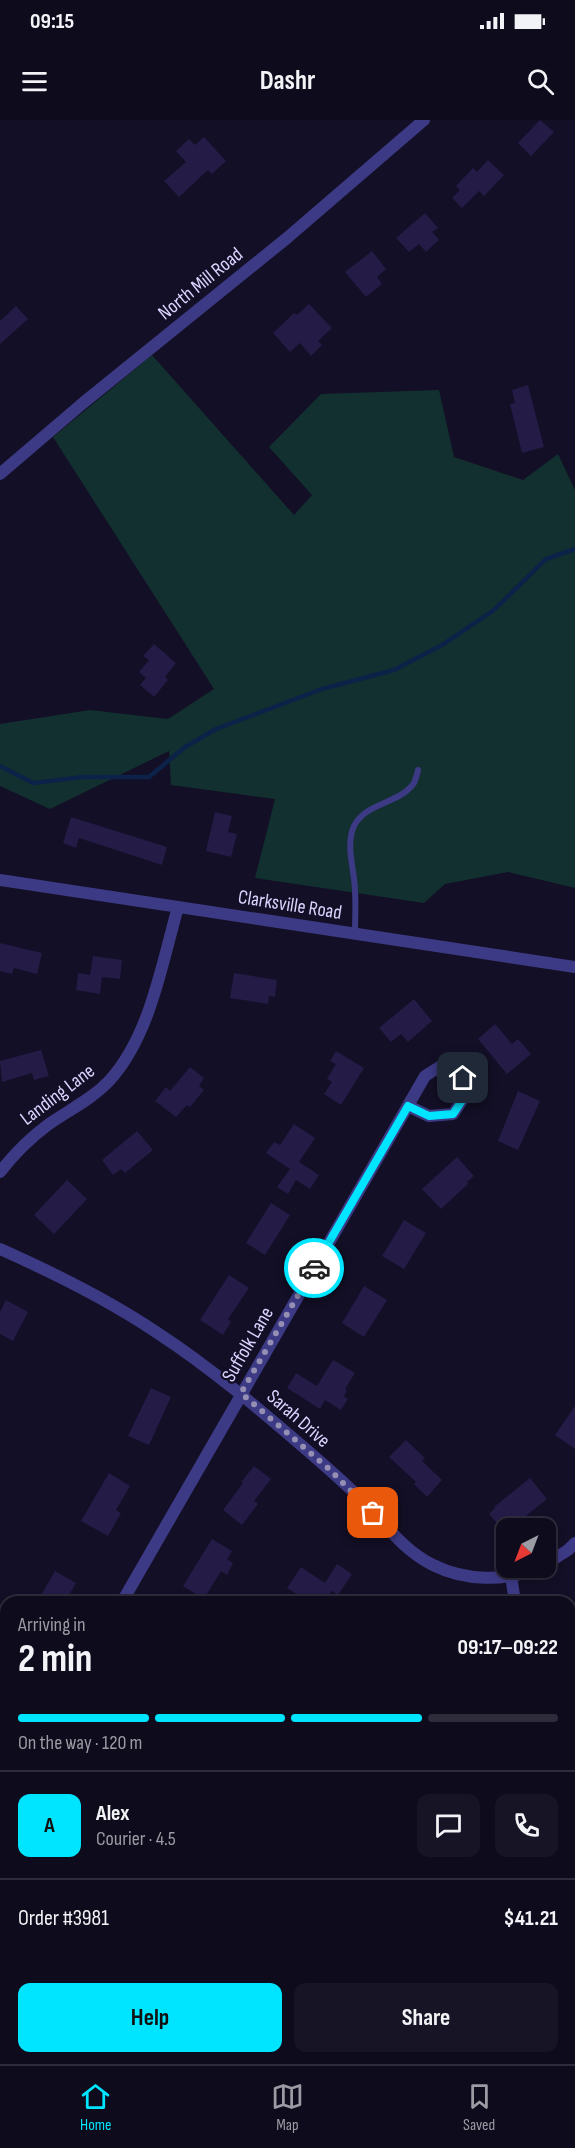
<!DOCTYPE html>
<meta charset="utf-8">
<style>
:root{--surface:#0e0b1c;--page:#171425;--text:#f1f3f6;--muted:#9b9ba3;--line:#2e2b3b;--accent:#00e5ff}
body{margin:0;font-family:"Sofia Sans Condensed",sans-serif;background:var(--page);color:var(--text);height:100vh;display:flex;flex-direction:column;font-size:22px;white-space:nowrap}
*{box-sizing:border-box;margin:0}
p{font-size:20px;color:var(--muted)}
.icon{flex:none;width:33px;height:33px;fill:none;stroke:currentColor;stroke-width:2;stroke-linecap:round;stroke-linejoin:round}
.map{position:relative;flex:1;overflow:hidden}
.side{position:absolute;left:0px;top:1476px;width:576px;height:468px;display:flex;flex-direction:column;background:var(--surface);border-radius:18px 18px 0 0;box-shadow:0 3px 9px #0003,0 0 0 2px var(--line)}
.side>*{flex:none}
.needle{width:39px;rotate:222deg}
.tools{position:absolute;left:496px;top:1398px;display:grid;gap:12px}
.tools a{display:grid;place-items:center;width:60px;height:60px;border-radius:12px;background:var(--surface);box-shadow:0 3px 9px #0003,0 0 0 2px var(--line);font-size:30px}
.pin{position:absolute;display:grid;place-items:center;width:51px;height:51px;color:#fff;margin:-26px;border-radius:12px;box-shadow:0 3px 9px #0006}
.courier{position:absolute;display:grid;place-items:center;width:60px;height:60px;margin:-30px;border:4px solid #00e5ff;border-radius:50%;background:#fff;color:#222;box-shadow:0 2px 8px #0007}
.summary em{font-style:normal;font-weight:700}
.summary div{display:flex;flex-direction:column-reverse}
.summary{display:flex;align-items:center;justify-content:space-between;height:102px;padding:0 18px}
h1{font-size:39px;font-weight:700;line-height:45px}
.bar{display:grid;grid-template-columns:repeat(4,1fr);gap:9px 6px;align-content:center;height:72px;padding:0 18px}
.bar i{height:8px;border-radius:4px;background:var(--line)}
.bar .active{background:var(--accent)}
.bar p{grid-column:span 4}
.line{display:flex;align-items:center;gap:15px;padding:0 18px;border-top:2px solid var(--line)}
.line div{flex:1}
.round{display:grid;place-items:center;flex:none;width:63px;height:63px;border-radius:12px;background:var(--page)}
.button{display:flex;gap:12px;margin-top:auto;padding:12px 18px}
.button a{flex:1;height:69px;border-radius:12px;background:var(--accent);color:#111;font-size:24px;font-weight:700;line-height:69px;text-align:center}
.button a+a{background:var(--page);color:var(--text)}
.status{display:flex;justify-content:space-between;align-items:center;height:42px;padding:0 30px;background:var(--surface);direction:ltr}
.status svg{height:16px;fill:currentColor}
header{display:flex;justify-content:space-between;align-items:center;height:78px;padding:0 18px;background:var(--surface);font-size:27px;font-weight:700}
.tabs{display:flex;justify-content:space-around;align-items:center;height:84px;border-top:2px solid var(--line);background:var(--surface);font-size:16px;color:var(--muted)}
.tabs a{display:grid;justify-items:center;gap:3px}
.tabs .active{color:var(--accent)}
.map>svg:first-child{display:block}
.green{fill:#12302f}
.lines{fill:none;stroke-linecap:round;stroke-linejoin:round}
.stream{stroke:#0c2248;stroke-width:4.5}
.building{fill:#241b47}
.service{stroke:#3d3a85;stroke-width:6}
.minor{stroke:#3d3a85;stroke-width:12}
.done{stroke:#948fb3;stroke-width:6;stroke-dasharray:0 10.8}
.route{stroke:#00e5ff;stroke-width:8}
.labels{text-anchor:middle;stroke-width:4.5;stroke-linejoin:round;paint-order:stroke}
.street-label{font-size:20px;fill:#d9d4ff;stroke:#130f26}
</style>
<div class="status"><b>09:15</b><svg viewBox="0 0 49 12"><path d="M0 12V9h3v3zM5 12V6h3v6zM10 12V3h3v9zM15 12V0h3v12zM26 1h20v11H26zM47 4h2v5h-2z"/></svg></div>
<header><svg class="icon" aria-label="menu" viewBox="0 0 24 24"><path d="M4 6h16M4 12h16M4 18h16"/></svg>Dashr<svg class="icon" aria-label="search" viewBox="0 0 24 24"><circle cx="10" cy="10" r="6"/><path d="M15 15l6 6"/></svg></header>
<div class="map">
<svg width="575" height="1944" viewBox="0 0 575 1944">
<rect width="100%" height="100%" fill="#130f26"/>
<!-- green -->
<path class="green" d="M152,235L294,395L312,375L269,327L321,274L439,270L454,337L523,360L558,334L575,370V768L508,752L445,764L424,783L255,758L275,679L171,665L169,631L50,689L0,666V604L90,590L168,599L214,569L53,317Z"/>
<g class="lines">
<!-- stream -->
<path class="stream" d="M0,646L33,663L83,657H149L185,627L216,609L322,569L394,550L442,525L494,490L546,439L575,429"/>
</g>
<!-- building -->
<path class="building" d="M540,0L554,12L531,36L518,23Z
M204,17L226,41L212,54L208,50L179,77L164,61L186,42L176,31L189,19L195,25Z
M488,40L504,55L484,76L479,71L462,88L452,78L460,70L456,66L473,48L477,52Z
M425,93L438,108L432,112L439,120L426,132L419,124L409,132L396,118Z
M372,131L386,149L377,157L382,164L366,177L345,152Z
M309,184L332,208L318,221L322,225L311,236L300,223L290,232L273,213L294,193L297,195Z
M16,186L28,199L0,224V201Z
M528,265L544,327L522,333L510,284L515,283L512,270Z
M154,524L176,543L165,557L168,560L154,577L140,565L146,558L139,552L149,540L143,536Z
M215,692L232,696L228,712L237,714L231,737L206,731Z
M71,697L167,727L162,745L79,718L76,728L63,723Z
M0,823L42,833L37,854L14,848L12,854L0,851Z
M93,836L122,840L120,859L102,857L100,874L76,870L78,853L90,855Z
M234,853L277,860L275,877L269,876L268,884L230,878Z
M414,879L432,901L408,922L401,914L391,922L379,908Z
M495,904L512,924L518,919L531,934L507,954L478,919Z
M41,930L49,956L34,960L32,953L2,962L0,941Z
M336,931L364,948L341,985L324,974L332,962L327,959L336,944L330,941Z
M190,947L204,958L199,966L204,970L190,987L187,985L176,997L155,981L166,967L170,971Z
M518,971L540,981L518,1030L498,1021Z
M294,1004L315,1018L299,1042L319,1055L310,1069L296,1060L288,1074L277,1067L290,1049L266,1033L274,1022L280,1025Z
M137,1011L153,1030L125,1053L121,1049L113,1055L102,1040Z
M457,1037L474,1056L467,1062L468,1064L441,1089L422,1069Z
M67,1060L87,1079L54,1114L34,1095Z
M271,1083L290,1095L265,1135L246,1123Z
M404,1100L426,1113L404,1149L382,1136Z
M229,1155L249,1168L228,1199L231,1202L223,1215L200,1200Z
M364,1166L387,1180L364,1217L342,1203Z
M6,1180L28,1192L13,1221L0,1214V1192Z
M333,1240L355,1253L345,1269L347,1271L344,1276L348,1279L341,1290L325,1280L320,1289L287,1268L296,1253L317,1266Z
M151,1268L171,1277L149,1325L128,1316Z
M575,1286V1329L555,1315Z
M406,1320L425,1338L422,1341L442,1360L427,1377L414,1364L416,1362L389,1337Z
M254,1346L271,1359L254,1381L258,1384L242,1405L223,1390L243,1363L241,1362Z
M109,1353L130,1366L116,1390L121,1393L108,1416L81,1401Z
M530,1358L547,1379L511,1408H507L505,1413L489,1394L495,1388L494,1387Z
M212,1419L232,1431L227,1439L233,1443L227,1455L221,1451L204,1479L183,1466Z
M337,1444L352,1454L338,1475L332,1471L325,1482H309L287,1468L301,1447L325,1463Z
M55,1451L76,1463L65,1482H37Z"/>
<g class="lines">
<!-- service -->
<path class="service" d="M355,813C355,799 356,785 355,771C355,751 345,726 354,706C366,682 400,684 414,663C416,659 417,654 418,650"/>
<!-- minor -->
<path class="minor" d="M0,354L83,283L287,118L424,0
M0,760L575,847
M0,1052C14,1034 30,1018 49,1004C69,990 92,979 109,961C150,917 162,843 178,787
M0,1129C54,1153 107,1179 156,1212C213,1249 265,1294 316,1338C332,1352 348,1366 363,1381C385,1404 404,1431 433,1445C465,1461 505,1462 538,1448
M546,1444L568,1430L575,1423
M511,1456L515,1482
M122,1482L425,956L441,946L463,959L465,976L453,994L429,996L408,986
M0,1690L6,1680
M0,1918L6,1921
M570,1922L575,1925
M34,1938L44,1944"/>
</g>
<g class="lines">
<!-- done -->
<path class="done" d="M314,1148L241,1273L329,1349L373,1393"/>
<!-- route -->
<path class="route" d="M314,1148L408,986L429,996L453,994L465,976L463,958"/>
</g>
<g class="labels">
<!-- street labels -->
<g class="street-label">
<text transform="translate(200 163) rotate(-39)" y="7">North Mill Road</text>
<text transform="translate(290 784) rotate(9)" y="7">Clarksville Road</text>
<text transform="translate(57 974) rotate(-37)" y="7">Landing Lane</text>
<text transform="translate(247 1224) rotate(-60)" y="7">Suffolk Lane</text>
<text transform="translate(299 1298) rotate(41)" y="7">Sarah Drive</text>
</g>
</g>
</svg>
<div class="tools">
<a><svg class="needle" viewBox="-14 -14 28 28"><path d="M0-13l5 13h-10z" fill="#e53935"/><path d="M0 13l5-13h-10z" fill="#9b9ba3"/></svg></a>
</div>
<div class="pin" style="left:373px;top:1393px;background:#ea580c"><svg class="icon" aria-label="bag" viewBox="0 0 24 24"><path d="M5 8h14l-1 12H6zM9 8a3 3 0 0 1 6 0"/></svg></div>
<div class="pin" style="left:463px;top:958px;background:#1f2937"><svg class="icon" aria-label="home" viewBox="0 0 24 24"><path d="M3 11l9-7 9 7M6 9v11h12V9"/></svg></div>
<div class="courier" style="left:314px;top:1148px"><svg class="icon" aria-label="car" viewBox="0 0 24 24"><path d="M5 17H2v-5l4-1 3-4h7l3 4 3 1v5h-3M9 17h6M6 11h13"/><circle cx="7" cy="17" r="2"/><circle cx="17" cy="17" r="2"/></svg></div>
<section class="side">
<div class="summary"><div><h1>2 min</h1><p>Arriving in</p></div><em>09:17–09:22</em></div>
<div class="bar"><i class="active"></i><i class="active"></i><i class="active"></i><i></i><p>On the way · 120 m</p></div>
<div class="line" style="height:108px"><b class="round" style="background:var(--accent);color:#111">A</b><div><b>Alex</b><p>Courier · 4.5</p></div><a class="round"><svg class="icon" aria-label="chat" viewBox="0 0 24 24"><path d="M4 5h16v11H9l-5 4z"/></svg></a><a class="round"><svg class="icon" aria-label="phone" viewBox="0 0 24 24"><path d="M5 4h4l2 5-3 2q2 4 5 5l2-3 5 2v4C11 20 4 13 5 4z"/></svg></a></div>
<div class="line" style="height:78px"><div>Order #3981</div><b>$41.21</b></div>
<div class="button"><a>Help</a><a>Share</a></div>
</section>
</div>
<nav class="tabs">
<a class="active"><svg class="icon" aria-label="home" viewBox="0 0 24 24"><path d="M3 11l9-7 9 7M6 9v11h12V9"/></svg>Home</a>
<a><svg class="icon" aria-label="map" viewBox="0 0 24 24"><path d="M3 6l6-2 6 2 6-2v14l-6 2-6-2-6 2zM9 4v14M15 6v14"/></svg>Map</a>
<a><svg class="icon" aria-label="saved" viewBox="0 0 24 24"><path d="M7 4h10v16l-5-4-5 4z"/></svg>Saved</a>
</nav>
